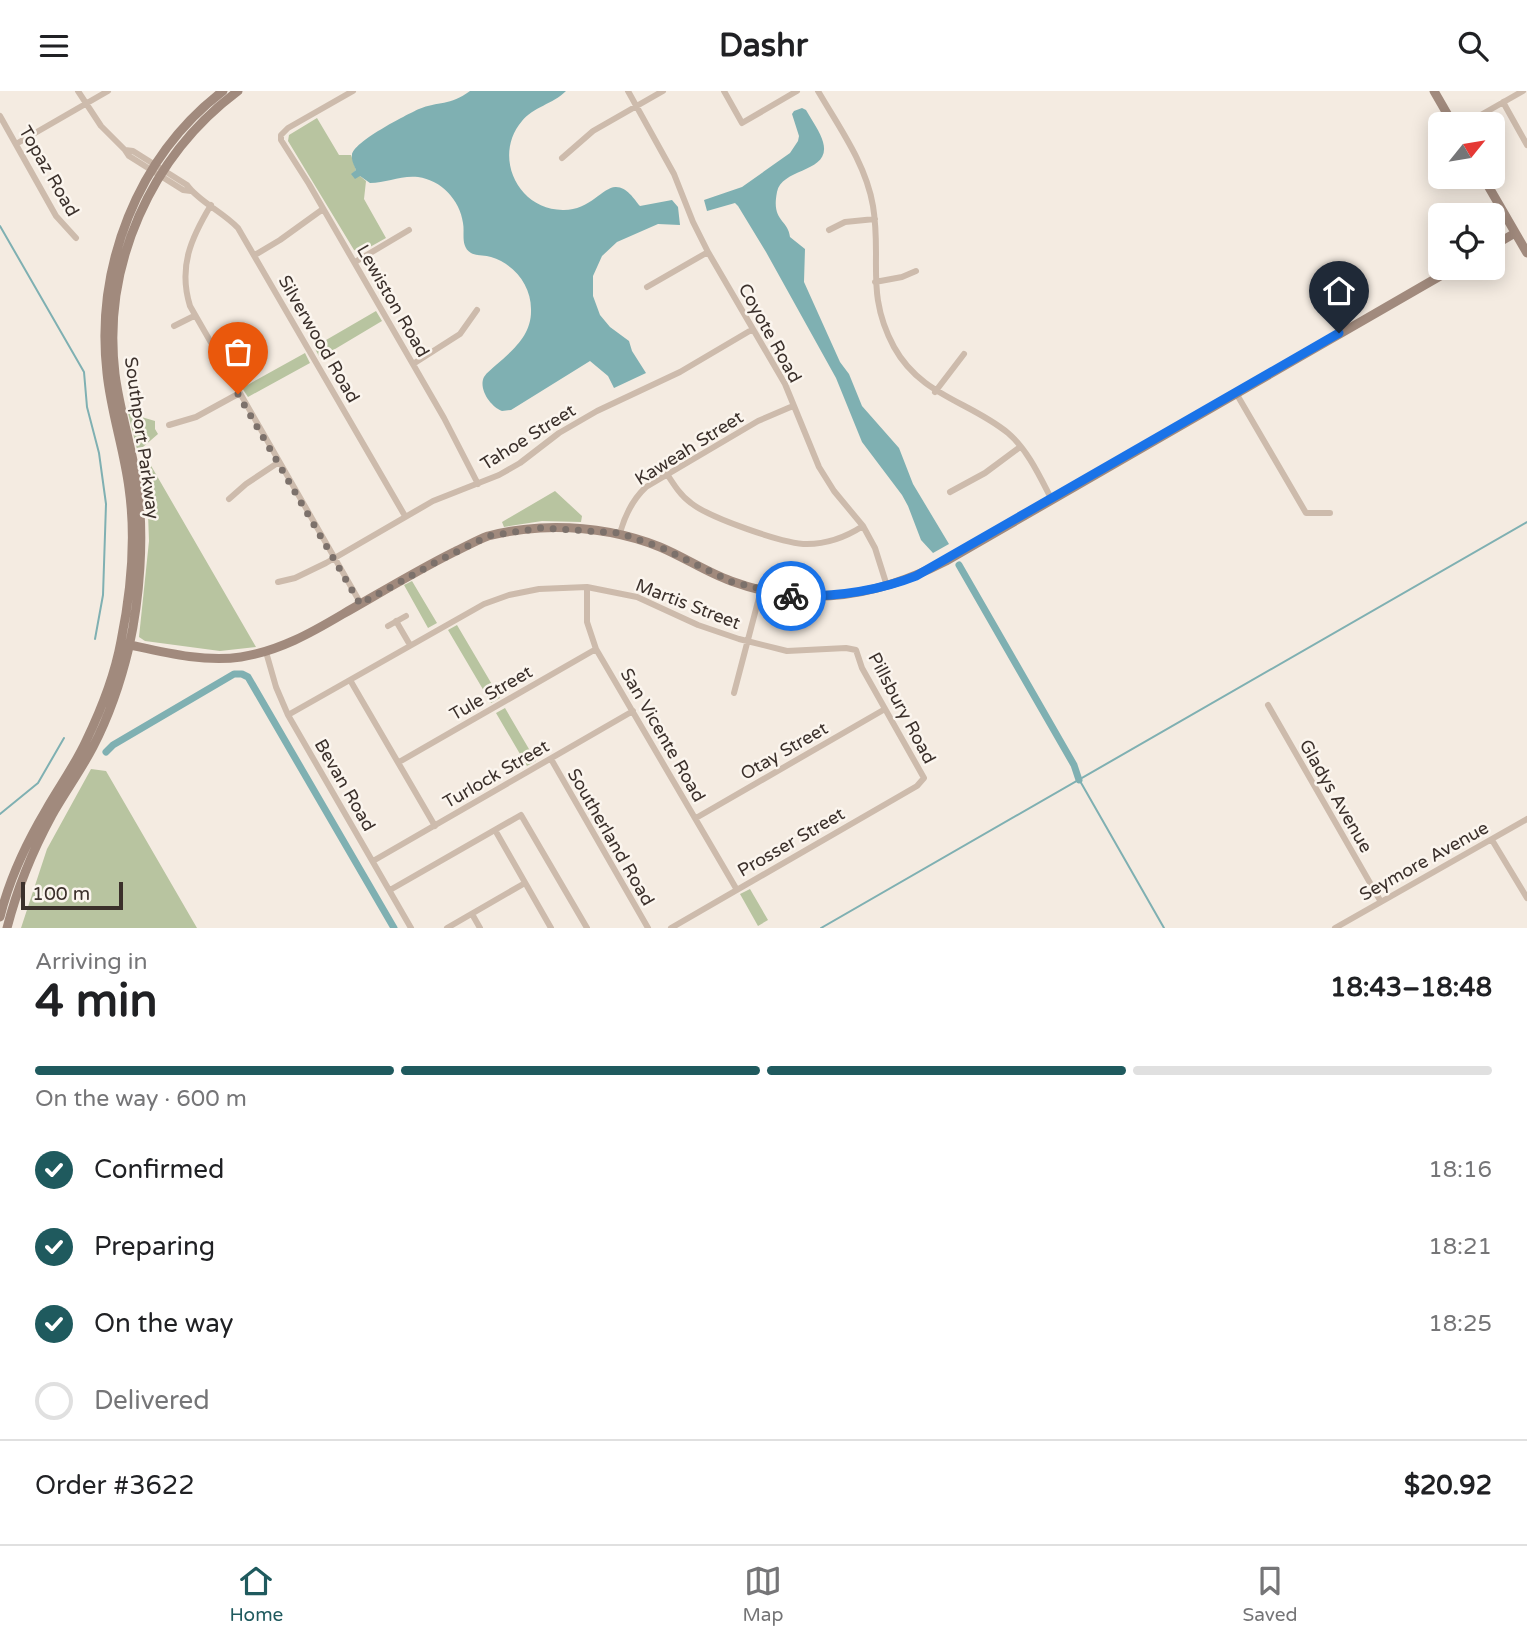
<!DOCTYPE html>
<meta charset="utf-8">
<style>
:root{--surface:#fff;--page:#f6f6f6;--text:#202124;--muted:#757577;--line:#e0e0e0;--accent:#1f5a5e}
body{margin:0;font-family:"Varela Round",sans-serif;background:var(--page);color:var(--text);height:100vh;display:flex;flex-direction:column;font-size:26px;white-space:nowrap}
*{box-sizing:border-box;margin:0}
p{font-size:23px;color:var(--muted)}
.icon{flex:none;width:38px;height:38px;fill:none;stroke:currentColor;stroke-width:2;stroke-linecap:round;stroke-linejoin:round}
.map{position:relative;height:837px;overflow:hidden}
.side{display:flex;flex-direction:column;background:var(--surface);flex:1}
.side>*{flex:none}
.needle{width:46px;rotate:60deg}
.controls{position:absolute;left:1428px;top:21px;display:grid;gap:14px}
.controls a{display:grid;place-items:center;width:77px;height:77px;border-radius:10px;background:var(--surface);box-shadow:0 4px 18px #0003;font-size:35px}
.scale{position:absolute;left:21px;bottom:18px;width:102px;box-sizing:border-box;padding-left:7px;border:4px solid #3b302b;border-top:0;font-size:19px;line-height:24px;white-space:nowrap;color:#3b302b;-webkit-text-stroke:5px #fbf5ee;paint-order:stroke}
.pin{position:absolute;display:grid;place-items:center;width:60px;height:60px;color:#fff;margin:-72px -30px;border-radius:50% 50% 50% 0;rotate:-45deg;box-shadow:0 0 7px #0007}
.pin .icon{rotate:45deg}
.courier{position:absolute;display:grid;place-items:center;width:70px;height:70px;margin:-35px;border:5px solid #1a73e8;border-radius:50%;background:#fff;color:#222;box-shadow:0 2px 9px #0007}
.head em{font-style:normal;font-weight:700}
.head div{display:flex;flex-direction:column-reverse}
.head{display:flex;align-items:center;justify-content:space-between;height:119px;padding:0 35px}
h1{font-size:46px;font-weight:700;line-height:52px}
.bar{display:grid;grid-template-columns:repeat(4,1fr);gap:10px 7px;align-content:center;height:84px;padding:0 35px}
.bar i{height:9px;border-radius:5px;background:var(--line)}
.bar .active{background:var(--accent)}
.bar p{grid-column:span 4}
.line{display:flex;align-items:center;gap:18px;padding:0 35px;border-top:2px solid var(--line)}
.line div{flex:1}
ol{padding:0 35px;list-style:none}
li{display:flex;align-items:center;gap:21px;height:77px}
li p{margin-inline-start:auto}
li .icon{padding:7px;border-radius:50%;background:var(--accent);color:#fff;stroke-width:4}
li:last-child{color:var(--muted)}
li i{width:38px;height:38px;border:4px solid var(--line);border-radius:50%}
header{display:flex;justify-content:space-between;align-items:center;height:91px;padding:0 35px;background:var(--surface);font-size:32px;font-weight:700}
.menu{display:flex;justify-content:space-around;align-items:center;height:98px;border-top:2px solid var(--line);background:var(--surface);font-size:19px;color:var(--muted)}
.menu a{display:grid;justify-items:center;gap:4px}
.menu .active{color:var(--accent)}
.map>svg:first-child{display:block}
.green{fill:#b8c4a0}
.water{fill:#7fb0b2}
.lines{fill:none;stroke-linecap:round;stroke-linejoin:round}
.stream{stroke:#7fb0b2;stroke-width:2}
.canal{stroke:#7fb0b2;stroke-width:7}
.street{stroke:#cdbbac;stroke-width:6}
.secondary{stroke:#a18a7d;stroke-width:9}
.done{stroke:#7c716b;stroke-width:7;stroke-dasharray:0 12.6}
.route{stroke:#1a73e8;stroke-width:9}
.labels{text-anchor:middle;stroke-width:5;stroke-linejoin:round;paint-order:stroke}
.street-label{font-size:18px;fill:#3b302b;stroke:#fbf5ee}
</style>
<header><svg class="icon" aria-label="menu" viewBox="0 0 24 24"><path d="M4 6h16M4 12h16M4 18h16"/></svg>Dashr<svg class="icon" aria-label="search" viewBox="0 0 24 24"><circle cx="10" cy="10" r="6"/><path d="M15 15l6 6"/></svg></header>
<div class="map">
<svg width="1527" height="837" viewBox="0 0 1527 837">
<rect width="100%" height="100%" fill="#f4ebe1"/>
<!-- green -->
<path class="green" d="M317,27L339,64H351L356,79L352,83L360,85L366,90L364,108L386,147L361,161L354,159L288,50L289,44Z
M376,220L382,230L320,267L314,256Z
M305,262L310,272L248,306L242,297Z
M128,322L155,330V338L158,343L143,356L137,358Z
M146,366L256,556L220,560L145,550L139,546L149,450Z
M555,400L582,425L581,431L542,430L504,436L502,431Z
M412,490L437,532L428,537L404,494Z
M457,534L500,607L491,612L448,539Z
M505,617L536,670L527,675L496,622Z
M91,678L106,680L197,837H21L47,758Z
M750,798L768,829L758,835L740,803Z"/>
<!-- water -->
<path class="water" d="M470,0H566C553,13 533,16 522,30C492,65 518,120 564,119C590,119 604,95 616,96C627,96 634,108 640,115L672,109L678,116L680,134L658,133L617,151L602,165L593,185V205L600,224L610,236L629,250L632,260L646,282L614,297L608,285L590,270L511,319L502,320C491,316 478,298 484,286C487,281 492,278 496,274C513,259 532,244 531,218C531,194 514,173 491,166C485,164 476,165 471,162C460,155 465,142 463,132C460,109 441,89 418,86C401,84 386,92 370,92L360,85L355,88L351,83L356,79C354,74 351,69 352,64C353,51 406,24 419,18C438,10 450,15 470,0Z
M802,17L806,19C811,28 821,42 823,51C832,82 782,76 777,101C771,131 788,128 790,146L805,158L804,191L840,271L849,283L862,315L899,357L913,393L949,453L933,462L921,449L908,415L902,404L862,351L836,287L766,161L738,115L735,112L707,120L704,109L742,96L790,62L798,50L799,45L792,23L794,20Z"/>
<g class="lines">
<!-- stream -->
<path class="stream" d="M0,135L84,281L87,316L99,362L106,413L103,504L95,548
M1080,690L1164,837
M0,723L38,692L64,647
M821,837L1527,431"/>
<!-- canal -->
<path class="canal" d="M959,474L1074,674L1079,689
M106,661L113,654L234,583H242L248,586L394,837"/>
<!-- street -->
<path class="street" d="M78,0L101,35L125,59
M353,0L288,37L281,44V49L309,93L444,327L478,393
M628,0L674,83L693,131L708,161L785,293L819,376L834,400L863,435L875,457L887,495
M724,0L742,32L797,0
M818,0C839,36 866,73 873,115C882,169 865,202 894,256C921,305 969,310 1008,342C1028,359 1040,386 1052,409
M1503,11L1527,54
M0,25L56,125L76,147
M1465,33L1523,0
M16,53L108,0
M562,67L593,40L663,0
M191,100L183,99L129,65L125,59L133,60L187,94C198,110 223,121 238,137L405,425
M211,114C191,147 178,176 190,215L361,513
M829,139L845,131L875,128
M255,164L280,149L323,118
M355,171L409,139
M875,191L902,186L916,180
M647,196L708,161
M174,235L194,225
M413,273L460,243L477,219
M935,301L964,263
M1236,302L1306,422H1330
M169,334L196,326L238,303
M667,383C674,394 681,405 691,412C710,427 784,453 807,453C828,453 846,446 863,435
M950,401L985,382L1020,356
M229,408L246,393L279,371
M620,442C625,424 632,409 646,396L758,330L793,315
M278,491L295,487L326,472L433,410L499,384L520,372L559,342L597,320L680,281L753,238
M587,496V531L596,558L737,799
M396,530L410,554
M388,535L406,525
M266,561L276,596L288,624L411,837
M350,589L435,735
M734,602L761,499
M1268,614L1381,811
M288,624L484,513L509,504L539,498L587,496L637,506L698,534L739,548L787,560L846,557L856,559L862,577L924,687L917,695L671,837
M551,668L648,837
M399,671L596,558
M696,727L885,618
M495,739L551,837
M1492,749L1527,807
M373,770L633,620
M390,799L521,724L587,837
M472,823L480,837
M447,837L525,792
M1335,837L1527,728"/>
<!-- secondary -->
<path class="secondary" d="M1434,0L1453,33
M1483,86L1527,162
M1493,155L1515,142
M121,552C159,560 202,572 241,566C279,560 311,542 343,523C380,502 416,480 454,461C465,456 477,449 488,445C503,441 524,438 540,437C581,435 622,441 660,456C684,466 706,481 731,490C806,518 877,506 946,470L1454,177
M0,826C9,789 27,751 46,719C59,696 75,674 86,650C101,619 115,583 121,550C131,501 136,446 129,397C124,358 111,321 107,282C95,176 137,66 223,0
M7,837C17,798 33,759 52,724C65,701 81,679 93,656C109,625 121,590 129,556C140,506 144,448 138,398C133,359 120,322 115,283C102,174 151,65 238,0"/>
</g>
<g class="lines">
<!-- done -->
<path class="done" d="M238,303L360,513L438,470L488,445L541,437L620,442L662,457L732,491L791,505"/>
<!-- route -->
<path class="route" d="M791,505C835,506 875,501 916,485L1339,242"/>
</g>
<g class="labels">
<!-- street labels -->
<g class="street-label">
<text transform="translate(49 80) rotate(60)" y="6">Topaz Road</text>
<text transform="translate(393 210) rotate(60)" y="6">Lewiston Road</text>
<text transform="translate(770 242) rotate(61)" y="6">Coyote Road</text>
<text transform="translate(319 248) rotate(60)" y="6">Silverwood Road</text>
<text transform="translate(528 346) rotate(-32)" y="6">Tahoe Street</text>
<text transform="translate(142 347) rotate(82)" y="6">Southport Parkway</text>
<text transform="translate(689 357) rotate(-32)" y="6">Kaweah Street</text>
<text transform="translate(688 513) rotate(21)" y="6">Martis Street</text>
<text transform="translate(491 602) rotate(-30)" y="6">Tule Street</text>
<text transform="translate(902 617) rotate(62)" y="6">Pillsbury Road</text>
<text transform="translate(663 644) rotate(60)" y="6">San Vicente Road</text>
<text transform="translate(784 660) rotate(-30)" y="6">Otay Street</text>
<text transform="translate(496 683) rotate(-30)" y="6">Turlock Street</text>
<text transform="translate(345 694) rotate(60)" y="6">Bevan Road</text>
<text transform="translate(1336 705) rotate(60)" y="6">Gladys Avenue</text>
<text transform="translate(611 746) rotate(60)" y="6">Southerland Road</text>
<text transform="translate(791 751) rotate(-30)" y="6">Prosser Street</text>
<text transform="translate(1424 770) rotate(-29)" y="6">Seymore Avenue</text>
</g>
</g>
</svg>
<div class="controls">
<a><svg class="needle" viewBox="-14 -14 28 28"><path d="M0-13l5 13h-10z" fill="#e53935"/><path d="M0 13l5-13h-10z" fill="#757577"/></svg></a>
<a><svg class="icon" aria-label="locate" viewBox="0 0 24 24"><circle cx="12" cy="12" r="6"/><path d="M12 2v4M12 18v4M2 12h4M18 12h4"/></svg></a>
</div>
<div class="scale">100 m</div>
<div class="pin" style="left:238px;top:303px;background:#ea580c"><svg class="icon" aria-label="bag" viewBox="0 0 24 24"><path d="M5 8h14l-1 12H6zM9 8a3 3 0 0 1 6 0"/></svg></div>
<div class="pin" style="left:1339px;top:242px;background:#1f2937"><svg class="icon" aria-label="home" viewBox="0 0 24 24"><path d="M3 11l9-7 9 7M6 9v11h12V9"/></svg></div>
<div class="courier" style="left:791px;top:505px"><svg class="icon" aria-label="bike" viewBox="0 0 24 24"><circle cx="6" cy="16" r="4"/><circle cx="18" cy="16" r="4"/><path d="M6 16l4-8h5l3 8M10 8l3 8H6M13 5h3"/></svg></div>
</div>
<section class="side">
<div class="head"><div><h1>4 min</h1><p>Arriving in</p></div><em>18:43–18:48</em></div>
<div class="bar"><i class="active"></i><i class="active"></i><i class="active"></i><i></i><p>On the way · 600 m</p></div>
<ol>
<li><svg class="icon" aria-label="check" viewBox="0 0 24 24"><path d="M5 12l5 5 9-10"/></svg>Confirmed<p>18:16</p></li>
<li><svg class="icon" aria-label="check" viewBox="0 0 24 24"><path d="M5 12l5 5 9-10"/></svg>Preparing<p>18:21</p></li>
<li><svg class="icon" aria-label="check" viewBox="0 0 24 24"><path d="M5 12l5 5 9-10"/></svg>On the way<p>18:25</p></li>
<li><i></i>Delivered</li>
</ol>
<div class="line" style="height:91px"><div>Order #3622</div><b>$20.92</b></div>
</section>
<nav class="menu">
<a class="active"><svg class="icon" aria-label="home" viewBox="0 0 24 24"><path d="M3 11l9-7 9 7M6 9v11h12V9"/></svg>Home</a>
<a><svg class="icon" aria-label="map" viewBox="0 0 24 24"><path d="M3 6l6-2 6 2 6-2v14l-6 2-6-2-6 2zM9 4v14M15 6v14"/></svg>Map</a>
<a><svg class="icon" aria-label="saved" viewBox="0 0 24 24"><path d="M7 4h10v16l-5-4-5 4z"/></svg>Saved</a>
</nav>
